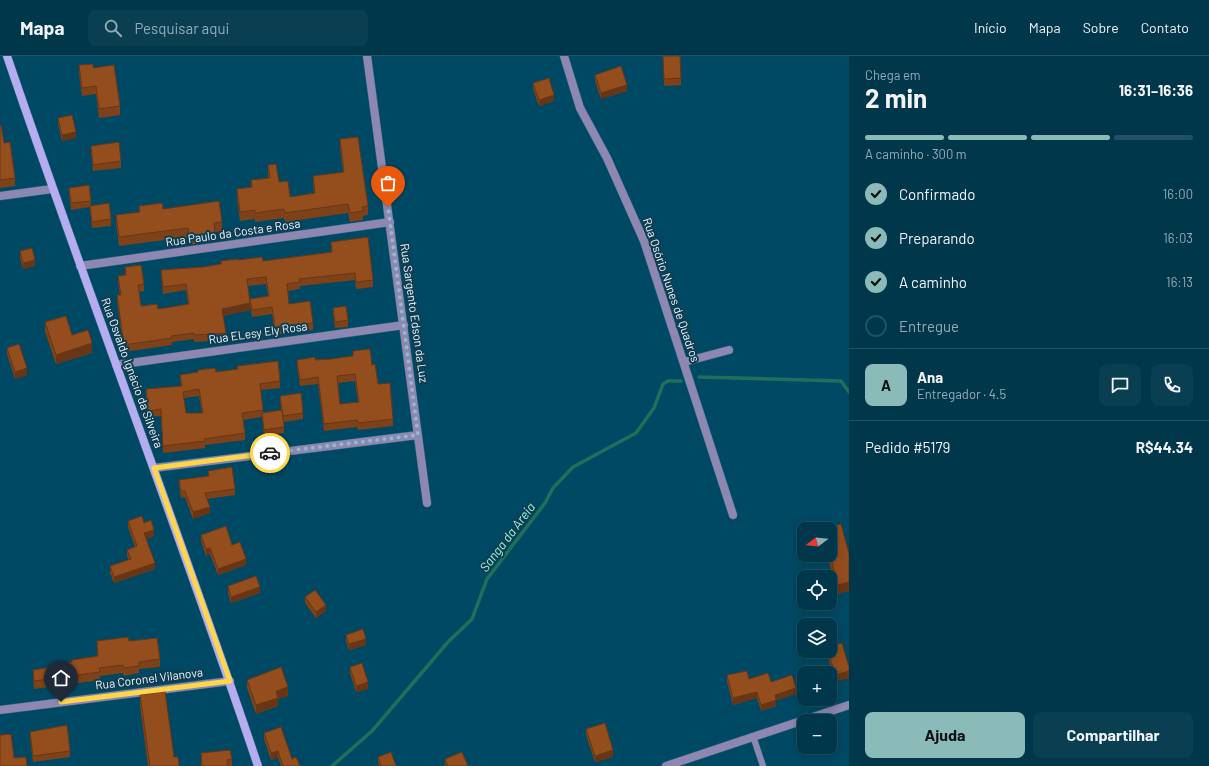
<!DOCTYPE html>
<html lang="pt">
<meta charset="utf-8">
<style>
:root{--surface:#00374b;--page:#0a3f52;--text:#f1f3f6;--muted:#95acb5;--line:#225163;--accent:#8bbbb9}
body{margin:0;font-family:Barlow,sans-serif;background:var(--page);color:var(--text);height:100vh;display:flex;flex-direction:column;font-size:15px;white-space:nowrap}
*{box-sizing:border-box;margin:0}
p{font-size:13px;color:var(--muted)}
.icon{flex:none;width:22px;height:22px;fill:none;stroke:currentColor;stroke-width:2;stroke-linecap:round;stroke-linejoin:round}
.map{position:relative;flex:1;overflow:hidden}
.side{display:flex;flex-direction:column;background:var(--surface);width:360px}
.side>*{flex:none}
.needle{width:26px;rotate:254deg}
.controls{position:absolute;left:797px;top:466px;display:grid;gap:8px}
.controls a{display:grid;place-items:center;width:40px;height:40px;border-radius:8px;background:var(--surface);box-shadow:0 2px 10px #0003,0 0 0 1px var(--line);font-size:20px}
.pin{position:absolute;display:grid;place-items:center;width:34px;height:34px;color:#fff;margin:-41px -17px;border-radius:50% 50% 50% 0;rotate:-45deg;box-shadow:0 0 4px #0007}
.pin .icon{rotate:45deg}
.courier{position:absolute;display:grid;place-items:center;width:40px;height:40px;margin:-20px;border:3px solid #ffd54a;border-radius:50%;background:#fff;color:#222;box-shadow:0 1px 5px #0007}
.overview em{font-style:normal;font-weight:700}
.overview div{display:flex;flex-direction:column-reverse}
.overview{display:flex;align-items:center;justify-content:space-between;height:68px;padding:0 16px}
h1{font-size:26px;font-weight:700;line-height:30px}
.bar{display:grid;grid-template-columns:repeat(4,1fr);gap:6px 4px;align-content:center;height:48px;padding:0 16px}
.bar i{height:5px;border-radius:3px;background:var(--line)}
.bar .on{background:var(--accent)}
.bar p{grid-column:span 4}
.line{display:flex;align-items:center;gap:10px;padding:0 16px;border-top:1px solid var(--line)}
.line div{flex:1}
.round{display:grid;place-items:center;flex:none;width:42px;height:42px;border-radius:8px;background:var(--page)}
ol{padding:0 16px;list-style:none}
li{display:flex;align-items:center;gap:12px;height:44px}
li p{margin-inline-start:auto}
li .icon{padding:4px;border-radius:50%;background:var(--accent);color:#111;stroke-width:4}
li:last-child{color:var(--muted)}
li i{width:22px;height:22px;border:2px solid var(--line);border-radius:50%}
.primary-button{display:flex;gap:8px;margin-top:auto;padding:8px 16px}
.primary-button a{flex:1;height:46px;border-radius:8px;background:var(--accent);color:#111;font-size:16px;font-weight:700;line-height:46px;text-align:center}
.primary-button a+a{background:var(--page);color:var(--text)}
header{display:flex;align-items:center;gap:24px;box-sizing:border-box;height:56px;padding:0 20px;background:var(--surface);border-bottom:1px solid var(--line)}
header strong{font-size:19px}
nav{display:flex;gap:22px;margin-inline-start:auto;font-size:14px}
.search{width:280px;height:36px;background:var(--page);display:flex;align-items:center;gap:10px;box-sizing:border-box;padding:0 14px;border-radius:8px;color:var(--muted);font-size:15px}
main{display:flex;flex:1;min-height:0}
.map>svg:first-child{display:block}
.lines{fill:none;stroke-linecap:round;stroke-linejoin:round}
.stream{stroke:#1e705a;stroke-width:3.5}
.lane-casing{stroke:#2a6880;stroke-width:7}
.street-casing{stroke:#2a6880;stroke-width:9}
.secondary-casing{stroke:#2a6880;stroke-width:9}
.lane{stroke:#8d87b1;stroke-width:6}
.street{stroke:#8d87b1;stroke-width:8}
.secondary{stroke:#b6acf0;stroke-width:8}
.wall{fill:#7f4218;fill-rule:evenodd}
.shaded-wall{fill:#683614}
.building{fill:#944d1c;stroke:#683614;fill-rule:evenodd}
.done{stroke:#96b9c8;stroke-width:4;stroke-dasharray:0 7.2}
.route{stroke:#ffd54a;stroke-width:5}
.labels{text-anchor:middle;stroke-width:4;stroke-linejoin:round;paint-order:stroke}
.street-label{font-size:12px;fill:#e7f6fe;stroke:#113d51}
.water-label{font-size:13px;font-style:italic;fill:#9afbdb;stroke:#113d51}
</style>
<header>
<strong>Mapa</strong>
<div class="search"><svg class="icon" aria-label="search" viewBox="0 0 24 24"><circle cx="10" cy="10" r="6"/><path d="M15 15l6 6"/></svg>Pesquisar aqui</div>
<nav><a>Início</a><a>Mapa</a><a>Sobre</a><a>Contato</a></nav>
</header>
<main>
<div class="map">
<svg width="849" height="710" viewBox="0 0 849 710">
<rect width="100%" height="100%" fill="#004964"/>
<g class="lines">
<!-- stream -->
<path class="stream" d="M699,321L841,325L849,336
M332,710L372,675L448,586L472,563L487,523L545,447L553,432L573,411L636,377L654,352L663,328L668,325H681"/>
<!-- lane casing -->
<g class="lane-casing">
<path id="lane" d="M753,680L763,710"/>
</g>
<!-- street casing -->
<g class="street-casing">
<path id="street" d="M367,0L427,447
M564,0L580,52L607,102L644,185L733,459
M0,140L52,133
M80,210L390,166
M684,306L729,294
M116,309L404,269
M154,412L418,379
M0,654L230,625
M666,710L849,649"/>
</g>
<!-- secondary casing -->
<g class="secondary-casing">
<path id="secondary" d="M7,0C88,238 178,472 258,710"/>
</g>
<!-- lane -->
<use href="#lane" class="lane"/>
<!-- street -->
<use href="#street" class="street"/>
<!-- secondary -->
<use href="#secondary" class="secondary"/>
</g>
<!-- wall -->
<path class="wall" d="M663,0L681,22V29L664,30Z
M79,9L93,12L120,50V59L99,62L96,38L82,40L79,18Z
M595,19L627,35L601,43L595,25Z
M533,27L554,45L539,50L533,33Z
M58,62L76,82L62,85L58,68Z
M0,69L4,87L15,122V130L0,132Z
M340,83L368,150V159L363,160V164L350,166L348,157L285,166L284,162L255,166V163L240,165L237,142V133L251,131V124L268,122V109L290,141L314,137L313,129V120L343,116L340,92Z
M91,90L121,105V112L93,115L91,96Z
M69,132L91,145V150L111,163V170L92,172L90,151L71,154L69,138Z
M139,150L163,153L222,166V175L215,176V185L189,189L188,181L119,190L116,168V159L139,156Z
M331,186L373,224V231L356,233L355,224L300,230V233L288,235L289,248L313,267V274L275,279L272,258L252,261L250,250V243L268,240L266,228L248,230L250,254L223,260L226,277V284L194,286V283L172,286V289L124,296L117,246V239H120L118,227V220L125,219V211L144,228V235L139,236L141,250L158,253L188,249L186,234L163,238L161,221V214L203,211L221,208V205H263L317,198L331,196Z
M20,195L35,210L23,213L20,202Z
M333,252L348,264V271L335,272L333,258Z
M45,266L72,279L92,297L56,308L45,276Z
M7,292L27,319L15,323L7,298Z
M353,295L372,309L378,328L393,363V370L358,374L357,371L324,375L318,328L300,330L297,311V304L331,303L353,300ZM355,325L358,346L340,348L338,327Z
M237,310L280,325V332L261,334L263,357L281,354L280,340L303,357V363L284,366V377L264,380L262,361L243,364L245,377V384L205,389V392L163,397L161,360L148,361L146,340V333L181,330L180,319L216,316L237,313ZM199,340L202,357H186L183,342Z
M208,415L235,433V439L207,443L210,457L193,463L185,441L181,442L179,430V424L208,420Z
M128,465L144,467L154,480L146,483L155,513L114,527L110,517V510L129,504L127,500V494L135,491L128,471Z
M201,479L246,509L218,519L210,498L206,500L201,485Z
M849,498L838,538L827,499Z
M228,530L260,537L231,547L228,537Z
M305,541L326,555L316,562L305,547Z
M346,579L366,589L349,594L346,585Z
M97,585H129L160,603V611L139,613V617L124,620L123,617L100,620V624L34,633L33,621V614L51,611V608L72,606L97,600Z
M827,595H830L849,611L835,626L827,598Z
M350,611L368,633L356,636L350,617Z
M727,619L771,626L796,638L776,644V650L761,655L757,642L733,649L727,625Z
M247,624L288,640L278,643V650L256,658L247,632Z
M140,639L174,701L179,710H148L140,650Z
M586,673L613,701L595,706L586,679Z
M30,676L70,695V701L33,706L30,682Z
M264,677L292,703L300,710H281L278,701L271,704L264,683Z
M201,697L232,703V710H201Z
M378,701L396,710H379L378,707Z
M445,703L468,710H445Z"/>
<!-- shaded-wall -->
<path class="shaded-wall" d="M627,29V35L601,43V37Z
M554,39V45L539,50V44Z
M76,76V82L62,85V79Z
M35,204V210L23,213V207Z
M250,247V254L222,260V253Z
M92,287V297L56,308V299Z
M27,312V319L15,323V316Z
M210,451V457L193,463V456Z
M154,474V480L144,484V477Z
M210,492V498L206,500V493Z
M246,503V509L218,519V513Z
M155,507V513L114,527V521Z
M849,526V535L838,538V529Z
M260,531V537L231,547V541Z
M326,549V555L316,562V556Z
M366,583V589L349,594V588Z
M849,615V622L835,626V619Z
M368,626V633L356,636V630Z
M288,631V640L278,643V650L256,658V649L276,635Z
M796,632V638L775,645V639Z
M757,636V642L733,649V642Z
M776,644V650L761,655V649Z
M613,694V701L595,706V700Z
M278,695V701L271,704V697Z"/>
<!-- building -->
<path class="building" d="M663,0H680L681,22L664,23Z
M93,8V12L114,9L120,50L99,53L96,30L82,32L79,9Z
M621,10L627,29L601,37L595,19Z
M549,22L554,39L539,44L533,27Z
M72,59L76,76L62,79L58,62Z
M0,69H1L4,87L10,86L15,122L0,124Z
M358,81L368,150L362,151L363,155L350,157L348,148L285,157L284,153L255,157V154L240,156L237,133L252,131L251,124L270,122L268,109L276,108L279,126L288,125L290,141L315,137L313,120L344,116L340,83Z
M119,86L121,105L93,109L91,90Z
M89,129L91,145L71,147L69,132Z
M219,145L222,166L214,167L215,177L189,180L188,172L119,181L116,159L140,156L139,150L162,147L163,153Z
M109,147L111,163L92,166L90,150Z
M368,181L373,224L356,226L355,217L299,223L300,226L287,228L289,248L310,245L313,267L275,272L272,251L252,254L250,243L269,240L266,221L247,223L250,247L222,253L226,277L194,279V277L171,280L172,282L124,289L117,239H121L118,220L126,219L125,211L141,209L144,228L138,229L141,250L157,248L158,253L189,248L186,228L163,231L161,214L203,211L221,208V205L238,203V204L262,201L263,205L317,198L332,196L331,186Z
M32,192L35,204L23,207L20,195Z
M346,250L348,264L335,266L333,252Z
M66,260L72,279L88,274L92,287L56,299L45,266Z
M19,288L27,312L15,316L7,292Z
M370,293L372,309L375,308L378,328L390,327L393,363L358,367L357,364L324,368L318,321L300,324L297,304L315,301V304L331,303L353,300V295ZM355,318L359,346L340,348L337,320Z
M278,305L280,325L260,328L263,354L242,357L245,377L204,383L205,385L163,390L161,353L148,355L146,333L182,330L180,319L198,316V314L215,312L216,316L238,313L237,310ZM199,333L203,357H186L183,336Z
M301,337L303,357L283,360L280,340Z
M282,354L284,371L264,374L262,357Z
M232,411L235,433L205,437L210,451L193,456L185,435H181L179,424L209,420L208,415Z
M142,460L144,467L151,464L154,474L144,477L155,507L114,521L110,510L131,503L127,494L137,490L128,465Z
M841,468L849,498V526L838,529L830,499V473H825Z
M226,470L232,489L240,486L246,503L218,513L210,492L206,493L201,479Z
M256,520L260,531L231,541L228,530Z
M315,534L326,549L316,556L305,541Z
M363,573L366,583L349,588L346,579Z
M128,581L129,585L157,582L160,603L139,606V610L124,612L123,609L99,612L100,616L34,625L33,614L52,611L51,608L72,606V604L98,600L97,585Z
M842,587L849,611V615L835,619L828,595H830V590Z
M362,607L368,626L356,630L350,611Z
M281,611L288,631L276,635L278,642L256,649L247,624Z
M747,615L749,623L768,617L771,626L792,619L796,632L775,639L776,644L761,649L757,636L733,642L727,619Z
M165,635L174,701H178L179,710H150L140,639Z
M605,667L613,694L595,700L586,673Z
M67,669L70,695L33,700L30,676Z
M281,671L292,703L296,701L300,710H283L278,695L271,697L264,677Z
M11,678L14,702L26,701L27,710H0V679Z
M230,694L232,703L227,704L228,710H202L201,697Z
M391,696L396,710H381L378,701Z
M462,696L468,710H448L445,703Z"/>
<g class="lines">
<!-- done -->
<path class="done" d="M270,397L418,379L388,151"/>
<!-- route -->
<path class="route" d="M61,646L230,625L154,412L270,397"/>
</g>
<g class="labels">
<!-- street labels -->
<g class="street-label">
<text transform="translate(233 177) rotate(-8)" y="4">Rua Paulo da Costa e Rosa</text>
<text transform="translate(671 234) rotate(71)" y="4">Rua Osório Nunes de Quadros</text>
<text transform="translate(414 257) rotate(82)" y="4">Rua Sargento Edson da Luz</text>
<text transform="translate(258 277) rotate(-8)" y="4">Rua ELesy Ely Rosa</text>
<text transform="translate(132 317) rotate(70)" y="4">Rua Osvaldo Ignácio da Silveira</text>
<text transform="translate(149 623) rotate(-7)" y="4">Rua Coronel Vilanova</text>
</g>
<!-- water labels -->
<g class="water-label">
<text transform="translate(507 481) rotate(-53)" y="5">Sanga da Areia</text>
</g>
</g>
</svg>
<div class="controls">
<a><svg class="needle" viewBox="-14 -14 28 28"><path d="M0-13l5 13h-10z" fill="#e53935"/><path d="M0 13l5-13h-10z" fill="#95acb5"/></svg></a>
<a><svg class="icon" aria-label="locate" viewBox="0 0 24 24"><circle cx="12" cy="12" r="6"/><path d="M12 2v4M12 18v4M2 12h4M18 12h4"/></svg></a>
<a><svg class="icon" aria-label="layers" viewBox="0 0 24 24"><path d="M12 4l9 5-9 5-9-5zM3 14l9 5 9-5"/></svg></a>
<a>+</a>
<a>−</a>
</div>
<div class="pin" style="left:388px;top:151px;background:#ea580c"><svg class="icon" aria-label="bag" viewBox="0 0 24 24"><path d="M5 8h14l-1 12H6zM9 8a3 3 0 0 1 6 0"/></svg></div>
<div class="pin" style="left:61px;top:646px;background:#1f2937"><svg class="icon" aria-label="home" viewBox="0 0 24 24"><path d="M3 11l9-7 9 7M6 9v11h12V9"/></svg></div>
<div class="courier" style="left:270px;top:397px"><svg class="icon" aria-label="car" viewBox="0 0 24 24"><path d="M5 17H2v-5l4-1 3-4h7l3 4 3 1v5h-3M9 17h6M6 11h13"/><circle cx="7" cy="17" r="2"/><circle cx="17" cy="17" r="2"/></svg></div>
</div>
<section class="side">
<div class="overview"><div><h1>2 min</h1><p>Chega em</p></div><em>16:31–16:36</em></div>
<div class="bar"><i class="on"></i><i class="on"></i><i class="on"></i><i></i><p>A caminho · 300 m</p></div>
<ol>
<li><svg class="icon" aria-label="check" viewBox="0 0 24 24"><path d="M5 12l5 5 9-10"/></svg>Confirmado<p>16:00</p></li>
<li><svg class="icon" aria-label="check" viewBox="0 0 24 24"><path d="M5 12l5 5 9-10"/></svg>Preparando<p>16:03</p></li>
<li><svg class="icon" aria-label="check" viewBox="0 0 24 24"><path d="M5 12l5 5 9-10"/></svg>A caminho<p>16:13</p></li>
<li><i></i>Entregue</li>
</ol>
<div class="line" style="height:72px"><b class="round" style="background:var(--accent);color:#111">A</b><div><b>Ana</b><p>Entregador · 4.5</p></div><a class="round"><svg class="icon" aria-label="chat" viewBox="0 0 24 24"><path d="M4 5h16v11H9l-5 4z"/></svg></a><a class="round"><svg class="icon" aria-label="phone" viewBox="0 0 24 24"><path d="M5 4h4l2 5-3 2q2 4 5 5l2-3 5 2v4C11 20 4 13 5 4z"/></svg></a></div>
<div class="line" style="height:52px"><div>Pedido #5179</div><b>R$44.34</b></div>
<div class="primary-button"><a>Ajuda</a><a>Compartilhar</a></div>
</section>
</main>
